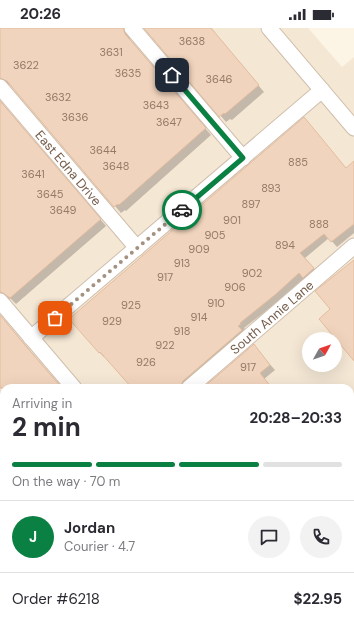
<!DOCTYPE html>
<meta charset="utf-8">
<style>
:root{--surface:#fff;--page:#f2f2f3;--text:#2b2b33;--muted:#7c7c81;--line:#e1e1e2;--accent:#0b8043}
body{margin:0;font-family:"DM Sans",sans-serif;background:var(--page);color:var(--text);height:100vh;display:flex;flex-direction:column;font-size:15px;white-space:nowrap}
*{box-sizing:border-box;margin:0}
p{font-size:13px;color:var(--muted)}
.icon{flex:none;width:22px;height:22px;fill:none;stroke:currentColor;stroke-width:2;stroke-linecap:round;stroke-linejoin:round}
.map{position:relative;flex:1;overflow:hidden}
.side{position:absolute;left:0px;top:356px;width:354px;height:248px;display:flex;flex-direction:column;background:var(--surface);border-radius:12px 12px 0 0;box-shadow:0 4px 16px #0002}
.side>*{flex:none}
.needle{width:26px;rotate:50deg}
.tools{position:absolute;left:302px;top:304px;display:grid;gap:8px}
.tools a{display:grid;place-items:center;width:40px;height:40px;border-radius:50%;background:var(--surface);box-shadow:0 4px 16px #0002;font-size:20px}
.pin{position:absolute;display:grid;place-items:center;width:34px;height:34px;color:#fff;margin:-17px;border-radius:8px;box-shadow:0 2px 6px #0006}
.courier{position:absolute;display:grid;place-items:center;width:40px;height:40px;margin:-20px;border:3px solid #0b8043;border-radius:50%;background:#fff;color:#222;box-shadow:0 1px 5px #0007}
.overview em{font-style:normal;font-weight:700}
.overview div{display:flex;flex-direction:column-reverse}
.overview{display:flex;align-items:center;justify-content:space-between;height:68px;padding:0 12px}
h1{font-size:26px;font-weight:700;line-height:30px}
.bar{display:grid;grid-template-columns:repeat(4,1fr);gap:6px 4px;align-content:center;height:48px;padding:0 12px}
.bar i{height:5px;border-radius:3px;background:var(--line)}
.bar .on{background:var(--accent)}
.bar p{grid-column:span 4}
.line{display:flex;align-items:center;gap:10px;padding:0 12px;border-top:1px solid var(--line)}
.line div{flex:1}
.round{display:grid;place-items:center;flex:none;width:42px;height:42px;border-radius:21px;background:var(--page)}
.status{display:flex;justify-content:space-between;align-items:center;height:28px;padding:0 20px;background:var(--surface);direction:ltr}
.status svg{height:11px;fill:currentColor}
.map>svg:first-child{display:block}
.residential{fill:#f4e7d4;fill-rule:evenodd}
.green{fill:#d1eac4}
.shadow{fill:#0003}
.building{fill:#f1d4bd;stroke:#e4bc9e}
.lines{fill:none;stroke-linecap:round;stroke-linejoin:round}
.minor-casing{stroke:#d0bfae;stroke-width:17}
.minor{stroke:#fff;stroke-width:15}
.done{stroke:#a49180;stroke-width:4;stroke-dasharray:0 7.2}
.route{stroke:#0b8043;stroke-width:5}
.labels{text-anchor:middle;stroke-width:4;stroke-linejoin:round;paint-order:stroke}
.number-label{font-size:11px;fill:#947a67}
.street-label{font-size:13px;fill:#755c4a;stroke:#fff8eb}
</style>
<div class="status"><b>20:26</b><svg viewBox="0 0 49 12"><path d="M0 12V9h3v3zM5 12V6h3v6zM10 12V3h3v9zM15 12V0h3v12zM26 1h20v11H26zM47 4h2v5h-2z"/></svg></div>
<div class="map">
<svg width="354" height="604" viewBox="0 0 354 604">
<rect width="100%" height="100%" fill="#fcf4e5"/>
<!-- residential -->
<path class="residential" d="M0,0H308L342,39L354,29V604H0ZM309,311H335V337H309ZM4,360H350V600H4Z"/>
<!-- green -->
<path class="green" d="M0,371L4,376V600H194L197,604H0Z"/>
<!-- shadow -->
<path class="shadow" d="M0,0H132L129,4V9L131,13L211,107L126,183L125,182L121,185L12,57L5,56L0,59Z
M145,0H211L264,64L232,92L230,91L226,94Z
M0,73L106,198L16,276L11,271L5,270L0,272Z
M347,141L354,142V205L337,219L329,210L305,230L319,246L309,254L305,250L281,271L244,300L245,301L243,303L246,308L187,360H133L106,328L104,329L99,324Z
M0,287L62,360H4L0,355Z
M258,323L275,342L264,351L272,360H204Z
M354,445V580L350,583V448Z
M354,594V604H342L343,600H350V595Z
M201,600H265L269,604H204Z"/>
<!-- building -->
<path class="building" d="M0,0H123L125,6L206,100L119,177L118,176L114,179L7,53L0,50Z
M144,0H211L259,57L225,86L224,85L219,89Z
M0,73L101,191L10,270L3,265L0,264Z
M304,89L346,140L354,133V196L331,214L324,206L300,225L314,240L303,250L299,245L276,266L240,295L241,296L238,298L242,302L183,353L180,360H132L100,324L99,325L69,291Z
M354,232V333L319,291L330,281L315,263Z
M0,287L24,316L62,360H0Z
M254,316L270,337L260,345L272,360H203Z"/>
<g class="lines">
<!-- minor casing -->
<g class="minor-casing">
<g id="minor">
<path d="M132,0L243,130"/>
<path d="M269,0L354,100"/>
<path id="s1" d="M0,59L137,220"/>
<path d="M0,273L74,360"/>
<path d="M31,310L322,62"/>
<path id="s2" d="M189,360L354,218"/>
<path d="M350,403L354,400"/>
<path d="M350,585L354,582"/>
<path d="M278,600L282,604"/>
<path d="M328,604L333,600"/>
</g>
</g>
<!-- minor -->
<use href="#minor" class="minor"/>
</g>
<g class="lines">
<!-- done -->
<path class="done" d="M55,290L182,182"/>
<!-- route -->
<path class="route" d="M172,47L243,130L182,182"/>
</g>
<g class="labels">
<!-- number labels -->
<g class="number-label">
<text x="192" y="17">3638</text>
<text x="111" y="28">3631</text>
<text x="26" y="41">3622</text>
<text x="128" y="49">3635</text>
<text x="219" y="55">3646</text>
<text x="58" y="73">3632</text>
<text x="156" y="81">3643</text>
<text x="75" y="93">3636</text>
<text x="169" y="98">3647</text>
<text x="103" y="126">3644</text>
<text x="298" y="138">885</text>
<text x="116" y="142">3648</text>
<text x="33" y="150">3641</text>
<text x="271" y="164">893</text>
<text x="50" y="170">3645</text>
<text x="251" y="180">897</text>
<text x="63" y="186">3649</text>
<text x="232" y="196">901</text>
<text x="319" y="200">888</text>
<text x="215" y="211">905</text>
<text x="285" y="221">894</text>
<text x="199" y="225">909</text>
<text x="182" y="239">913</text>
<text x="252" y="249">902</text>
<text x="165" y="253">917</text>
<text x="235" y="263">906</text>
<text x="216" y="279">910</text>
<text x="131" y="281">925</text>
<text x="199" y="293">914</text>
<text x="112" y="297">929</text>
<text x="182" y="307">918</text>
<text x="165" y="321">922</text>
<text x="146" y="338">926</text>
<text x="248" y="343">917</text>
</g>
<!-- street labels -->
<g class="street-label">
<text dy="5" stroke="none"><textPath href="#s1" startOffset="106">East Edna Drive</textPath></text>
<text dy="5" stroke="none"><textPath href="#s2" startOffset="109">South Annie Lane</textPath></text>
</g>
</g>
</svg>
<div class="tools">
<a><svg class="needle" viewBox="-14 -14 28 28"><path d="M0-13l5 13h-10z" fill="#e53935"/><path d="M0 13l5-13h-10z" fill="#7c7c81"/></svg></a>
</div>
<div class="pin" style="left:55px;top:290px;background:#ea580c"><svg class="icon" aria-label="bag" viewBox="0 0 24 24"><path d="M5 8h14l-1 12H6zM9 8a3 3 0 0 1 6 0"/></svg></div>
<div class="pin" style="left:172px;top:47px;background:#1f2937"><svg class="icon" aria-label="home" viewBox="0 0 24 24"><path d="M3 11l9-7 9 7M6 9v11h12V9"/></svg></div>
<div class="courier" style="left:182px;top:182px"><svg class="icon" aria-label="car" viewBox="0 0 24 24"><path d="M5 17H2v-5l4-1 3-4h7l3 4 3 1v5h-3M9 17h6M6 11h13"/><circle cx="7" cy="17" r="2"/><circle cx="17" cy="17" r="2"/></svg></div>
<section class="side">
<div class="overview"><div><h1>2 min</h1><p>Arriving in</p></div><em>20:28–20:33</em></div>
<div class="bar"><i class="on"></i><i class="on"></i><i class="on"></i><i></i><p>On the way · 70 m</p></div>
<div class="line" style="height:72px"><b class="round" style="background:var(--accent);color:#fff">J</b><div><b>Jordan</b><p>Courier · 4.7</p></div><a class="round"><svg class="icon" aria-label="chat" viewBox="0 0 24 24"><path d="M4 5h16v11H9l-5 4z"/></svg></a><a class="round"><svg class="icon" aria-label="phone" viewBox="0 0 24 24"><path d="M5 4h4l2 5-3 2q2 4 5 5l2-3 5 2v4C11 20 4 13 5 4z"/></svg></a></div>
<div class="line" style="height:52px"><div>Order #6218</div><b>$22.95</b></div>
</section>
</div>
